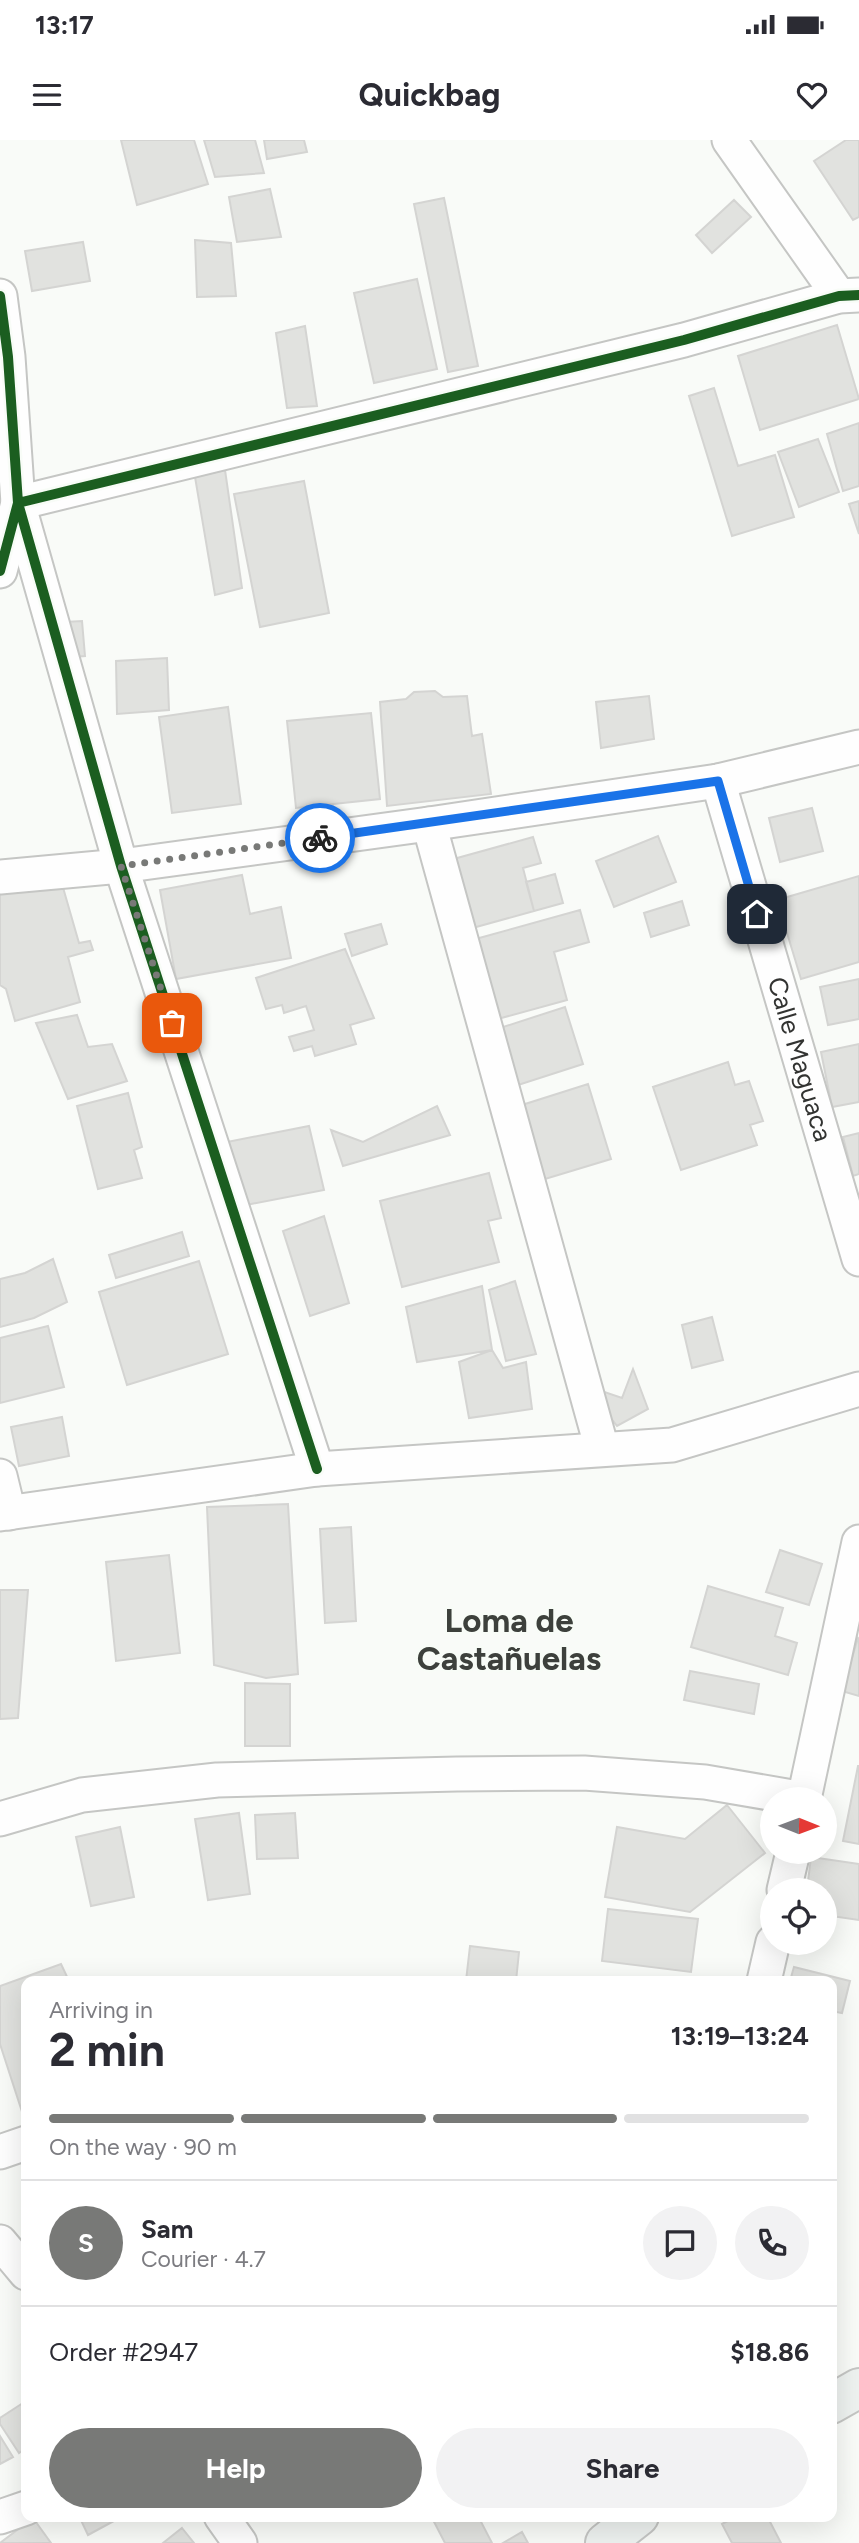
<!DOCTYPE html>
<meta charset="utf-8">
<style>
:root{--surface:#fff;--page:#f2f2f3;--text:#2b2b33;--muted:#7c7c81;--line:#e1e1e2;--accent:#787977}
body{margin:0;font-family:Figtree,sans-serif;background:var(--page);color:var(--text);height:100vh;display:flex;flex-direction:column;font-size:26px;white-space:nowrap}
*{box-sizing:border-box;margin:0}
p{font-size:23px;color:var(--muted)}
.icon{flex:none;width:38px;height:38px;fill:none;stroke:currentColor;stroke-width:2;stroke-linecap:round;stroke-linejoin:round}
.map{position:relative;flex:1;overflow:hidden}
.panel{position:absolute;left:21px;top:1836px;width:816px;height:546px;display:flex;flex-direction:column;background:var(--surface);border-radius:14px;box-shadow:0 7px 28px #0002}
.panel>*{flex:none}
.needle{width:46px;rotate:91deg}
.buttons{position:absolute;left:760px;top:1647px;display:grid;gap:14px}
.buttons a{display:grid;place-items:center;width:77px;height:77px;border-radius:50%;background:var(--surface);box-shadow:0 7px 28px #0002;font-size:35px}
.pin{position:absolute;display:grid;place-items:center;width:60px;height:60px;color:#fff;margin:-30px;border-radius:14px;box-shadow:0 4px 10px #0006}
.courier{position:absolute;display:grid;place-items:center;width:70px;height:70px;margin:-35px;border:5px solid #1a73e8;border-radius:50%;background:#fff;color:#222;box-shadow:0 2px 9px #0007}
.summary em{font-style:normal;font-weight:700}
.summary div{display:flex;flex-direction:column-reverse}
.summary{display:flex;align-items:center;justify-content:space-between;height:119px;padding:0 28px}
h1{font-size:46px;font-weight:700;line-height:52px}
.bar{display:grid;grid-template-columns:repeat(4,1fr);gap:10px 7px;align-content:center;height:84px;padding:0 28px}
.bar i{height:9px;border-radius:5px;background:var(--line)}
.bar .active{background:var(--accent)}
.bar p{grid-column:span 4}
.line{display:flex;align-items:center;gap:18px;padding:0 28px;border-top:2px solid var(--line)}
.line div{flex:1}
.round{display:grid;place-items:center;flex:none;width:74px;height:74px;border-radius:37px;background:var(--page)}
.action{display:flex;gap:14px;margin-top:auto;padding:14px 28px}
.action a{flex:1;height:80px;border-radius:42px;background:var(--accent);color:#fff;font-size:28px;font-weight:700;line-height:80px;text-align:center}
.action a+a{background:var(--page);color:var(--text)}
.status{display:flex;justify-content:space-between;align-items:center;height:49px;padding:0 35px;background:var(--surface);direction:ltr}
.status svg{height:19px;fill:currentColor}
header{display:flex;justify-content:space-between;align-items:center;height:91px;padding:0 28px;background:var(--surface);font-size:32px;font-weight:700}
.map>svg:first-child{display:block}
.building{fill:#e1e2df;stroke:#d4d4d2;stroke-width:2}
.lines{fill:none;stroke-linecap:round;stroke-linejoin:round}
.street-casing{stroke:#c5c6c4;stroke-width:37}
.secondary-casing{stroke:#c5c6c4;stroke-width:42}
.street{stroke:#fefefe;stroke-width:33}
.secondary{stroke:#eef2f0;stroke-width:38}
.cycleway-casing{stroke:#f8fcf7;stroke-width:15}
.cycleway{stroke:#1b5e20;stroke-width:10}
.done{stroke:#787977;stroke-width:7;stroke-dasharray:0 12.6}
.route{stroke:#1a73e8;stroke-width:9}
.labels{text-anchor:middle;stroke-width:5;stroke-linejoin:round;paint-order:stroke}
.street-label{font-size:26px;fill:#323331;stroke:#f8fcf7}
.district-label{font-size:33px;font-weight:bold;fill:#3d403c;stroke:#f8fcf7}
</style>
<div class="status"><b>13:17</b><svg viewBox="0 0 49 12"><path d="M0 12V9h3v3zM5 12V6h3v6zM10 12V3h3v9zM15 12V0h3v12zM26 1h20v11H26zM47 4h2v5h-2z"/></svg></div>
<header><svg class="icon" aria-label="menu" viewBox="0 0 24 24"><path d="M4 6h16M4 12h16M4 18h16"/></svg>Quickbag<svg class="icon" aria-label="heart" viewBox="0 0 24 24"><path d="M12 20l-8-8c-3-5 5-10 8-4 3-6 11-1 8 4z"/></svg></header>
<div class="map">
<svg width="859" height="2403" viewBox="0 0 859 2403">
<rect width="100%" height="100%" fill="#f9fbf8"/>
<!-- building -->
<path class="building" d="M121,0H194L208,44L137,65Z
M204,0H255L264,33L215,37Z
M264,0H304L307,12L267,19Z
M846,0H859V77L853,80L814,21Z
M270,49L281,97L237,102L229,57Z
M444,58L478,226L448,232L414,64Z
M734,60L751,77L712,113L696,95Z
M195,100L231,103L236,156L197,157Z
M83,102L90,141L32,151L25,111Z
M417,139L437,229L374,243L354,153Z
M837,185L859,259L760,290L738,216Z
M305,186L317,266L287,268L276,193Z
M714,248L738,326L775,315L794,377L732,396L689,256Z
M859,283V346L843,351L827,294Z
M818,299L839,352L799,367L778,312Z
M225,330L242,448L215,455L195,337Z
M304,341L329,473L260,487L234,354Z
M859,361V394L849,364Z
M82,481L85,516L48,519L46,483Z
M167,518L169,570L117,574L116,521Z
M435,551L443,557L467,556L472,596L482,594L491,654L387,666L380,562L406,559L414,552Z
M649,556L654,599L601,608L596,562Z
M228,567L241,664L172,673L159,577Z
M371,573L380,659L296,668L287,581Z
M812,668L823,711L780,722L769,678Z
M658,696L676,742L614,767L596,721Z
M533,697L541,723L523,728L534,771L469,789L450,720Z
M555,734L563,763L534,771L526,742Z
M242,735L250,774L281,767L291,818L176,839L160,750Z
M859,736V822L801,839L777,760Z
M62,744L79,803L90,801L93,810L68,817L80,862L15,881L6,849L0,845V750Z
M682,761L689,785L651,797L644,773Z
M580,770L589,802L554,812L567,860L494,880L472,800Z
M381,784L387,804L352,816L345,794Z
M345,809L374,878L350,885L356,904L315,916L312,906L294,911L289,897L314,890L306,866L284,873L282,865L266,869L256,838Z
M859,839V879L828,885L820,847Z
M565,867L583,924L515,946L497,889Z
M77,875L88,907L112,904L127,941L68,959L36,883Z
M859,904V962L832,967L821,912Z
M728,922L735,945L749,941L763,981L750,985L757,1005L681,1030L653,947Z
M588,944L611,1019L545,1039L522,965Z
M128,953L142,1007L134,1010L142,1038L98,1049L77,966Z
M437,966L450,995L343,1026L331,990L363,1002Z
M309,986L324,1050L246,1065L227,1002Z
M859,993V1034L853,1036L843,997Z
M489,1033L501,1078L488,1081L499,1122L402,1147L380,1061Z
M324,1076L349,1163L310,1176L283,1091Z
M182,1092L189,1116L116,1138L109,1115Z
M53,1119L67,1162L34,1178L0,1187V1139L25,1133Z
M199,1121L228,1214L127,1245L99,1152Z
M515,1141L536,1214L506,1221L489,1150Z
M482,1146L492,1210L417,1222L406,1167Z
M712,1177L723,1220L692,1228L682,1185Z
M48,1186L64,1247L0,1263V1198Z
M492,1210L503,1228L526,1222L532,1269L469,1278L459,1222Z
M633,1229L648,1269L617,1286L584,1245L622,1258Z
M62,1277L69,1316L19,1326L11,1287Z
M288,1364L298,1534L266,1538L214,1525L207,1367Z
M351,1387L356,1481L325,1483L320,1389Z
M780,1410L822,1424L809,1465L766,1452Z
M169,1415L180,1513L116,1521L106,1422Z
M708,1446L783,1468L775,1496L797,1503L788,1535L691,1507Z
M0,1450H28L18,1578L0,1579Z
M858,1498L859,1499V1556L842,1551Z
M690,1531L759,1544L754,1574L684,1560Z
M245,1543L290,1544V1606H245Z
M858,1626H859V1704L843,1701Z
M727,1665L765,1713L690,1772L605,1757L617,1687L685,1699Z
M239,1673L250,1754L208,1760L195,1679Z
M295,1673L298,1718L257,1719L255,1675Z
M120,1687L134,1757L91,1766L76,1697Z
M811,1717L859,1724V1780L824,1775V1750H807Z
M608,1769L698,1779L691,1832L602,1821Z
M470,1806L519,1812L516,1841H466Z
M61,1824L69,1841H26L25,1981L0,1904V1846Z
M794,1827L850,1841L842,1873L831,1871V1841H790Z
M26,2261V2308L19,2313L0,2284V2278Z
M0,2296L13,2317L0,2324Z
M79,2376H123L88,2395Z
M431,2376H478L492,2403H445Z
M737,2376H767L781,2403H732L722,2384Z
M33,2378L51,2403H0Z
M182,2388L194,2403H163Z
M522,2392L528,2403H503Z"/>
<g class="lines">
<!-- street casing -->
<g class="street-casing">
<g id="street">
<path d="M729,0L839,156"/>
<path d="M0,156L8,217L18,363L121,726L317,1329"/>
<path d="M0,431L18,363L684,200L839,156L859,155"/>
<path id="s1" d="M718,641L859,1119"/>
<path d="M429,684L602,1309"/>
<path d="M0,737L121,726L429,684L718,641L859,607"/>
<path d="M0,1336L9,1373"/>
<path d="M0,1374L317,1329L672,1305L859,1249"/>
<path d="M804,1659L859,1402"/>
<path d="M0,1679L82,1655L217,1640L457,1634L584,1633L705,1642L804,1659"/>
<path d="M784,1750L793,1712"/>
<path d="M764,1841L773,1802"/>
<path d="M0,2012L26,2003"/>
<path d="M0,2102L26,2133"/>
<path d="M221,2376L240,2403"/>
<path d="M0,2377L26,2368"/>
</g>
</g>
<!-- secondary casing -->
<g class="secondary-casing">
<path id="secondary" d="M831,2264L859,2248
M605,2403L639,2376"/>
</g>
<!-- street -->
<use href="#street" class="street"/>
<!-- secondary -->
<use href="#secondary" class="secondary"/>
<!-- cycleway casing -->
<g class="cycleway-casing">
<path id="cycleway" d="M0,156L8,217L18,363L121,726L317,1329
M0,431L18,363L684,200L839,156L859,155"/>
</g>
<!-- cycleway -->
<use href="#cycleway" class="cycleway"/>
</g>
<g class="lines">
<!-- done -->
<path class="done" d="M172,883L121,726L320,698"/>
<!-- route -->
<path class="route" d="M320,698L718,641L757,774"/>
</g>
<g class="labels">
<!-- street labels -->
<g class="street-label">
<text dy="9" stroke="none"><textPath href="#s1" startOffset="290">Calle Maguaca</textPath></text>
</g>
<!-- district labels -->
<g class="district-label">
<text x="509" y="1492">Loma de<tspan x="509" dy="38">Castañuelas</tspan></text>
</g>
</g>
</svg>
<div class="buttons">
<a><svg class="needle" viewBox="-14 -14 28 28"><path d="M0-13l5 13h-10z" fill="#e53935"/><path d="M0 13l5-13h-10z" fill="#7c7c81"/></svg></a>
<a><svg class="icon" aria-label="locate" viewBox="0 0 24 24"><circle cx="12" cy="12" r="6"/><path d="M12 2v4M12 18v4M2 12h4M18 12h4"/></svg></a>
</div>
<div class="pin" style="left:172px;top:883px;background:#ea580c"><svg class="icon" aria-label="bag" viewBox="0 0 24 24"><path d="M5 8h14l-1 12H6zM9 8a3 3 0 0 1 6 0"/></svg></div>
<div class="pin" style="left:757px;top:774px;background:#1f2937"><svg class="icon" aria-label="home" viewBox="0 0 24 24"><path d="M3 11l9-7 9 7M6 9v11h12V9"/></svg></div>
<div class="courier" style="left:320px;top:698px"><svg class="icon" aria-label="bike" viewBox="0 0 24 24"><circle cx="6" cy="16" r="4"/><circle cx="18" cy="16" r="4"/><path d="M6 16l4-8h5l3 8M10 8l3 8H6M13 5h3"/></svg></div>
<section class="panel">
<div class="summary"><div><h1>2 min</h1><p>Arriving in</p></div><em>13:19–13:24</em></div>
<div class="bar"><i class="active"></i><i class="active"></i><i class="active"></i><i></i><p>On the way · 90 m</p></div>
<div class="line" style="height:126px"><b class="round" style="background:var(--accent);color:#fff">S</b><div><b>Sam</b><p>Courier · 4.7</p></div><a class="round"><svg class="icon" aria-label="chat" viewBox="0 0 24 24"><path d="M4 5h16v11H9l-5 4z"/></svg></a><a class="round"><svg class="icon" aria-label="phone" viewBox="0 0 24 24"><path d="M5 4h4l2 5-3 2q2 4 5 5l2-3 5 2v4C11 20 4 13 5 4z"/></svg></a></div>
<div class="line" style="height:91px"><div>Order #2947</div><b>$18.86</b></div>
<div class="action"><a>Help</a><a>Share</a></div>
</section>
</div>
